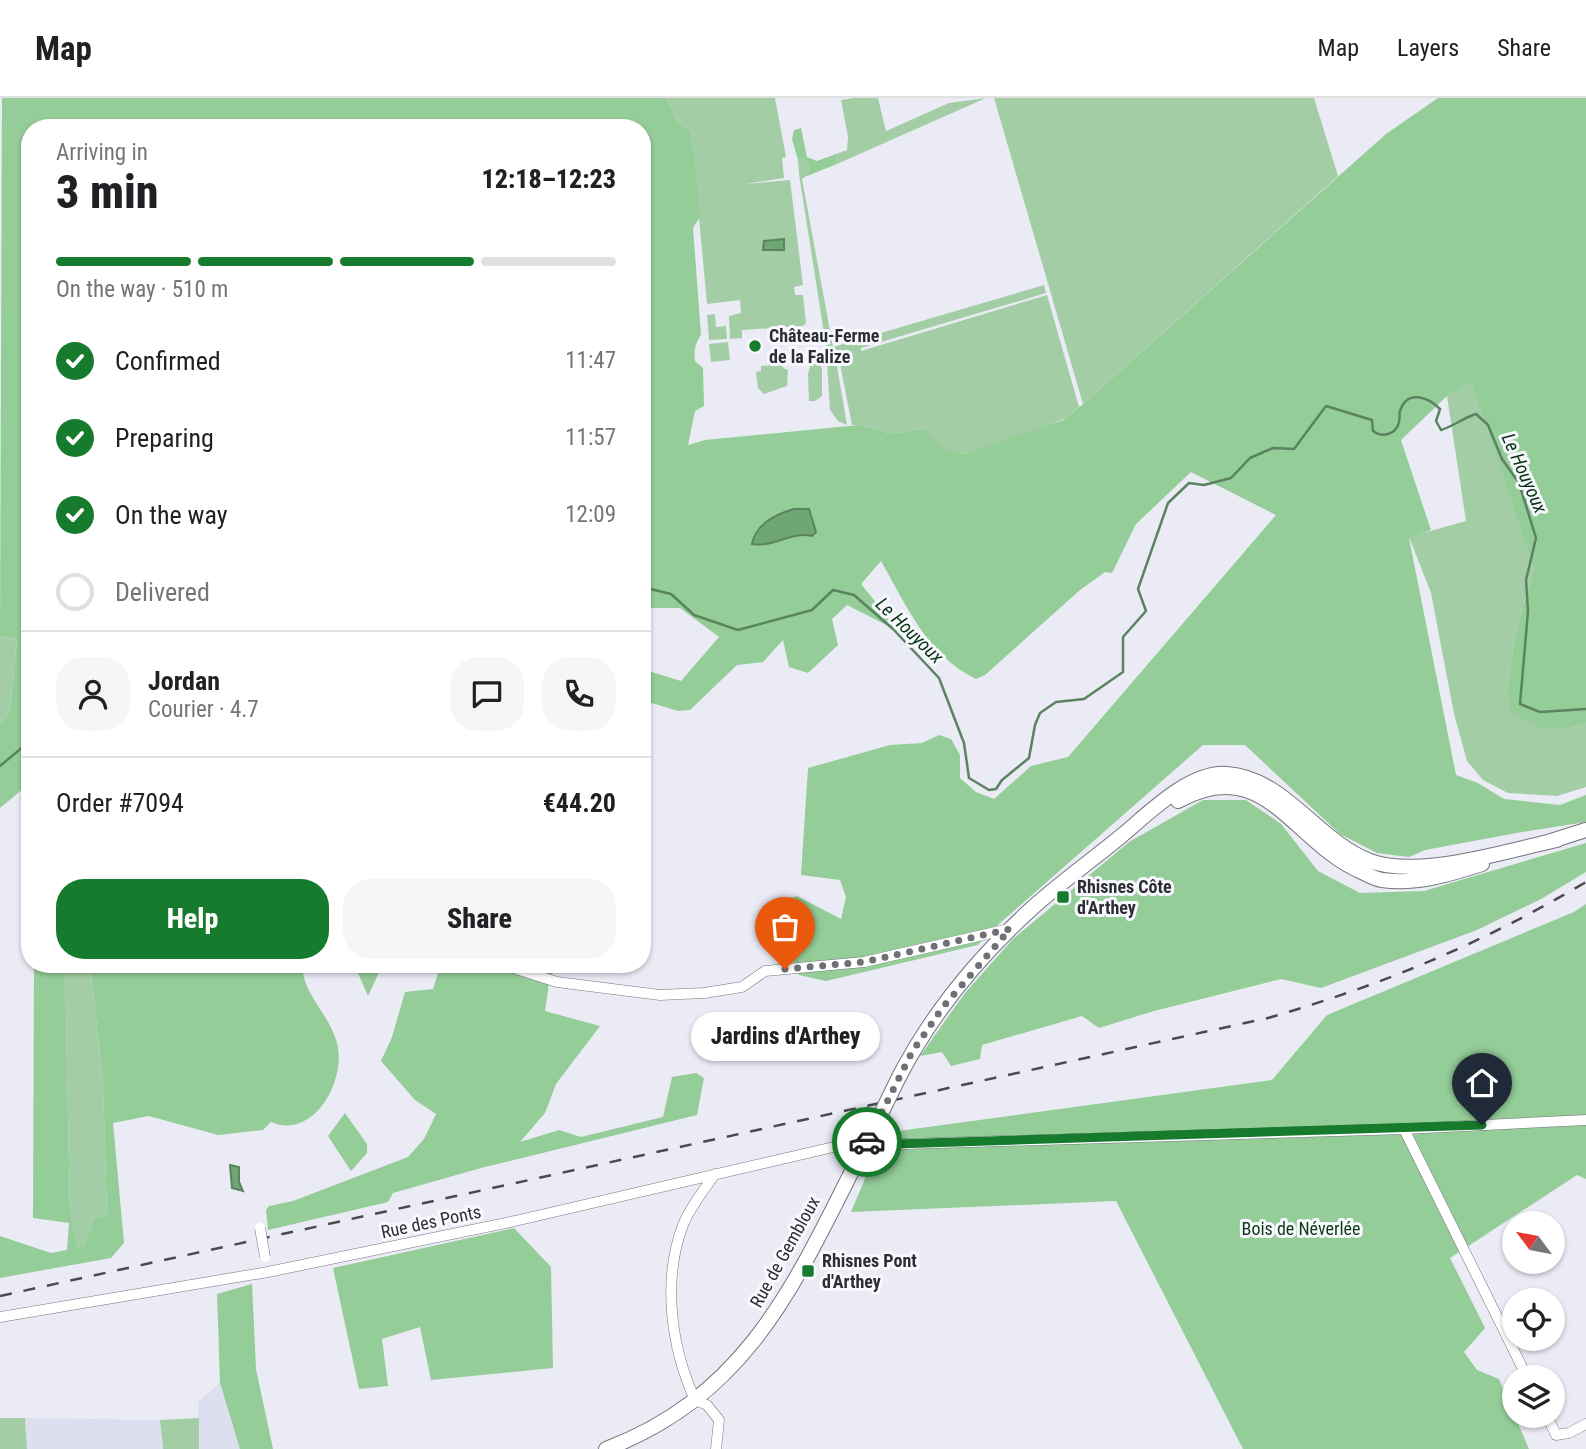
<!DOCTYPE html>
<meta charset="utf-8">
<style>
:root{--surface:#fff;--page:#f6f6f6;--text:#202124;--muted:#757577;--line:#e0e0e0;--accent:#177b2e}
body{margin:0;font-family:"Roboto Condensed",sans-serif;background:var(--page);color:var(--text);height:100vh;display:flex;flex-direction:column;font-size:26px;white-space:nowrap}
*{box-sizing:border-box;margin:0}
p{font-size:23px;color:var(--muted)}
.icon{flex:none;width:38px;height:38px;fill:none;stroke:currentColor;stroke-width:2;stroke-linecap:round;stroke-linejoin:round}
.map{position:relative;flex:1;overflow:hidden}
.details{position:absolute;left:21px;top:21px;width:630px;height:854px;display:flex;flex-direction:column;background:var(--surface);border-radius:28px;box-shadow:0 2px 5px #0004}
.details>*{flex:none}
.needle{width:46px;rotate:302deg}
.controls{position:absolute;left:1502px;top:1113px;display:grid;gap:14px}
.controls a{display:grid;place-items:center;width:63px;height:63px;border-radius:50%;background:var(--surface);box-shadow:0 2px 5px #0004;font-size:35px}
.pin{position:absolute;display:grid;place-items:center;width:60px;height:60px;color:#fff;margin:-72px -30px;border-radius:50% 50% 50% 0;rotate:-45deg;box-shadow:0 0 7px #0007}
.pin .icon{rotate:45deg}
.courier{position:absolute;display:grid;place-items:center;width:70px;height:70px;margin:-35px;border:5px solid #177b2e;border-radius:50%;background:#fff;color:#222;box-shadow:0 2px 9px #0007}
.bubble{position:absolute;height:49px;border-radius:24px;background:var(--surface);box-shadow:0 2px 5px #0004;font-size:23px;font-weight:800;line-height:49px;text-align:center}
.headline em{font-style:normal;font-weight:800}
.headline div{display:flex;flex-direction:column-reverse}
.headline{display:flex;align-items:center;justify-content:space-between;height:119px;padding:0 35px}
h1{font-size:46px;font-weight:800;line-height:52px}
.bar{display:grid;grid-template-columns:repeat(4,1fr);gap:10px 7px;align-content:center;height:84px;padding:0 35px}
.bar i{height:9px;border-radius:5px;background:var(--line)}
.bar .selected{background:var(--accent)}
.bar p{grid-column:span 4}
.line{display:flex;align-items:center;gap:18px;padding:0 35px;border-top:2px solid var(--line)}
.line div{flex:1}
.round{display:grid;place-items:center;flex:none;width:74px;height:74px;border-radius:28px;background:var(--page)}
ol{padding:0 35px;list-style:none}
li{display:flex;align-items:center;gap:21px;height:77px}
li p{margin-inline-start:auto}
li .icon{padding:7px;border-radius:50%;background:var(--accent);color:#fff;stroke-width:4}
li:last-child{color:var(--muted)}
li i{width:38px;height:38px;border:4px solid var(--line);border-radius:50%}
.action{display:flex;gap:14px;margin-top:auto;padding:14px 35px}
.action a{flex:1;height:80px;border-radius:28px;background:var(--accent);color:#fff;font-size:28px;font-weight:800;line-height:80px;text-align:center}
.action a+a{background:var(--page);color:var(--text)}
header{display:flex;align-items:center;gap:42px;box-sizing:border-box;height:98px;padding:0 35px;background:var(--surface);border-bottom:2px solid var(--line)}
header strong{font-size:33px}
nav{display:flex;gap:38px;margin-inline-start:auto;font-size:24px}
.map>svg:first-child{display:block}
.built{fill:#dddff0}
.green{fill:#a3cea5}
.forest{fill:#94cd98;fill-rule:evenodd}
.water{fill:#6fa774;stroke:#5b8360;stroke-width:2}
.lines{fill:none;stroke-linecap:round;stroke-linejoin:round}
.stream{stroke:#5b8360;stroke-width:2.5}
.minor-casing{stroke:#75767f;stroke-width:11}
.secondary-casing{stroke:#75767f;stroke-width:16}
.minor{stroke:#fff;stroke-width:10}
.secondary{stroke:#fff;stroke-width:14}
.rail{stroke:#4a4b50;stroke-width:2.5;stroke-dasharray:12 12;stroke-linecap:butt}
.minor-bridge-casing{stroke:#75767f;stroke-width:11;stroke-linecap:butt}
.secondary-bridge-casing{stroke:#75767f;stroke-width:16;stroke-linecap:butt}
.minor-bridge{stroke:#fff;stroke-width:10}
.secondary-bridge{stroke:#fff;stroke-width:14}
.done{stroke:#6f7076;stroke-width:7;stroke-dasharray:0 12.6}
.route{stroke:#177b2e;stroke-width:9}
.poi-dot{fill:#177b2e;stroke:#f8f9ff;stroke-width:2.5}
.labels{text-anchor:middle;stroke-width:6;stroke-linejoin:round;paint-order:stroke}
.poi-label{font-size:18px;font-weight:bold;fill:#2d2e31;stroke:#f8f9ff;text-anchor:start}
.street-label{font-size:18px;fill:#2d2e31;stroke:#f8f9ff}
.park-label{font-size:18px;fill:#0e3815;stroke:#f8f9ff}
.water-label{font-size:19px;font-style:italic;fill:#093311;stroke:#f8f9ff}
</style>
<header>
<strong>Map</strong>
<nav><a>Map</a><a>Layers</a><a>Share</a></nav>
</header>
<div class="map">
<svg width="1586" height="1351" viewBox="0 0 1586 1351">
<rect width="100%" height="100%" fill="#eaebf5"/>
<!-- built -->
<path class="built" d="M220,1285L240,1351H199L198,1304Z
M25,1320L160,1322L163,1351H27Z"/>
<!-- green -->
<path class="green" d="M666,0H775L786,59L782,60L784,80L745,86L790,82L803,187L794,189L795,197H803L806,225L803,228L742,232V240L730,241L729,218L741,215L740,202L707,206L691,34L678,24Z
M854,0H878L886,33L949,5L986,0L837,66L836,56L847,52L848,39L841,2Z
M994,0H1314L1338,78L1083,306Z
M805,59L811,67V74L802,81L833,249L1044,187L1046,195L861,250V253L1047,197L1079,309C1073,313 1067,320 1061,322C1041,330 970,361 952,356C941,353 931,338 924,330L892,336L859,327H852L840,266L837,268L847,327L838,323L830,312L826,248L799,76L798,62Z
M715,216L716,229L726,228L727,241L709,242L707,217Z
M728,244L730,262L711,264L709,246Z
M812,261L820,265L822,272V298L815,303H809L808,276Z
M782,266L783,270L788,272L787,288L764,296L758,290L756,274L761,273V268Z
M1471,283L1534,472L1517,529L1507,590L1570,630L1586,625V689L1557,698L1508,695L1483,682L1467,663L1454,616L1431,495L1409,439L1466,423L1447,298Z
M0,538L17,541L10,611L3,624L0,623Z
M65,866H90L103,986L107,1118L94,1120L84,1148L78,1149L70,1115Z
M0,1320H25L27,1351H0Z
M199,1320V1351H163L160,1322Z"/>
<!-- forest -->
<path class="forest" d="M2,0H666L678,24L691,34L700,119L693,130L701,237C695,246 694,252 695,263L703,270L704,308L695,313L688,347L705,342L859,327L892,336L924,330C938,345 943,356 965,356L1063,322L1083,306L1386,36L1438,0H1586V625L1570,630H1541L1511,615L1507,590L1517,529L1534,472L1471,284L1447,298L1401,342L1431,432L1409,440L1456,677L1478,685L1504,701L1560,707L1586,697V724L1522,734L1425,752L1409,759L1377,755L1340,736L1245,647H1203L1000,825L978,847L826,883L799,877L784,848L763,849L765,823L776,806L797,798L841,821L846,799L840,782L801,777L808,670L890,647L922,645L939,637L951,641L960,657V680L976,694L994,701L1031,668L1068,659L1276,417L1191,374L1136,426L1112,475L1105,474L1080,492L985,577L976,581C928,558 906,507 881,463L861,486L900,534L847,507L832,521L838,547L808,575L789,569L783,542L763,564L737,567L690,612L678,613L642,602V571L681,583L719,539L680,510H642V30H471L470,27L449,30H30V685L0,710V623L3,624L10,611L17,541L0,538ZM783,414L803,436L760,447Z
M801,30L807,59L817,63L836,56L837,66L802,80L810,74V67L805,60L798,62L792,41L794,32Z
M1203,702H1246L1281,726L1318,773L1360,795L1424,793L1586,745V774L1541,801L1477,832L1321,890L1281,881L1154,913L1099,930L1082,918L982,947L980,961L951,968L942,954L920,958L965,895L1013,841L1129,744Z
M1586,806V1081L1577,1077L1450,1160L1485,1230L1464,1254L1477,1272L1499,1281L1529,1351H1243L1116,1103L851,1114L884,1035L1272,982L1327,917L1574,814Z
M34,866H65L70,1115L78,1149L84,1148L94,1120L107,1118L103,986L90,866H302C302,897 333,919 338,950C344,987 312,1042 271,1024L263,1032L218,1037L149,1018L113,1025L124,1145L111,1160L0,1180V1138L51,1155L67,1152L69,1125L33,1120Z
M354,866H383L368,898Z
M441,866H560V869L550,878L545,913L600,928L556,986L545,1015L520,1044L559,1032L581,1039L663,1019L672,979L696,975L704,980L697,1017L481,1070L393,1095L388,1104L268,1132L266,1112L269,1108L293,1103L408,1059L424,1041L436,1016L415,1002L381,963L392,939L405,894L433,891Z
M345,1015L367,1046V1055L351,1073L328,1038Z
M514,1130L551,1169L553,1270L431,1282L420,1229L382,1241L388,1288L359,1291L333,1170Z
M252,1186L256,1271L273,1351H240L220,1285L217,1196Z"/>
<!-- water -->
<path class="water" d="M784,141V152H763L764,143Z
M794,411H809L816,434L812,438C792,433 773,450 752,446C756,426 776,416 794,411Z
M230,1067L239,1069V1084L243,1093L232,1090Z"/>
<g class="lines">
<!-- stream -->
<path class="stream" d="M642,489L671,496L694,517L738,532L812,512L833,492L854,497L893,531L939,580L964,645L969,680L989,692L996,691L1002,682L1029,660L1035,627L1040,615L1056,604L1084,601L1123,574V539L1146,513L1138,491L1168,405L1189,385L1204,387L1231,380L1250,360L1273,350L1294,351L1326,308L1372,322L1373,333C1382,340 1396,337 1399,324C1400,321 1399,317 1400,313C1407,291 1428,299 1440,311L1436,323L1441,332C1454,328 1463,320 1476,316L1488,327L1502,361L1519,385L1536,440L1526,482L1528,513L1520,606L1540,614L1586,611
M0,668L24,648L30,647"/>
<!-- minor casing -->
<g class="minor-casing">
<path id="minor" d="M501,866L557,884L660,897L704,895L742,889L765,873L864,864L1009,831
M1404,1031L1527,1279
M715,1076C704,1092 690,1109 683,1127C662,1182 671,1249 695,1302L707,1307L719,1322L716,1351
M0,1219L268,1174L515,1123L838,1048L1404,1031L1586,1022
M1547,1318L1556,1337L1569,1335L1586,1326"/>
</g>
<!-- secondary casing -->
<g class="secondary-casing">
<path id="secondary" d="M1178,703C1265,654 1293,745 1362,774C1368,777 1375,781 1382,782C1416,787 1451,776 1482,766
M1548,744L1586,732
M899,979C931,917 978,860 1029,813C1058,786 1090,764 1120,739C1147,717 1189,673 1227,676C1285,680 1317,743 1370,763C1419,781 1505,753 1557,742
M606,1351C759,1293 802,1167 872,1034"/>
</g>
<!-- minor -->
<use href="#minor" class="minor"/>
<!-- secondary -->
<use href="#secondary" class="secondary"/>
<!-- rail -->
<path class="rail" d="M0,1198L1268,920C1385,886 1481,846 1586,784"/>
<!-- minor-bridge casing -->
<g class="minor-bridge-casing">
<path id="minor-bridge" d="M260,1130L265,1159"/>
</g>
<!-- secondary-bridge casing -->
<g class="secondary-bridge-casing">
<path id="secondary-bridge" d="M872,1034L899,979"/>
</g>
<!-- minor-bridge -->
<use href="#minor-bridge" class="minor-bridge"/>
<!-- secondary-bridge -->
<use href="#secondary-bridge" class="secondary-bridge"/>
</g>
<g class="lines">
<!-- done -->
<path class="done" d="M785,871L864,864L1010,831L943,909L912,954L867,1044"/>
<!-- route -->
<path class="route" d="M867,1044L865,1047L1482,1027"/>
</g>
<!-- markers -->
<g class="poi-dot">
<circle cx="755" cy="248" r="7"/>
<rect x="1056" y="792" width="14" height="14" rx="3.5"/>
<rect x="801" y="1166" width="14" height="14" rx="3.5"/>
</g>
<g class="labels">
<!-- poi labels -->
<g class="poi-label">
<text x="769" y="244">Château-Ferme<tspan x="769" dy="21">de la Falize</tspan></text>
<text x="1077" y="795">Rhisnes Côte<tspan x="1077" dy="21">d'Arthey</tspan></text>
<text x="822" y="1169">Rhisnes Pont<tspan x="822" dy="21">d'Arthey</tspan></text>
</g>
<!-- street labels -->
<g class="street-label">
<text transform="translate(431 1124) rotate(-12)" y="6">Rue des Ponts</text>
<text transform="translate(785 1154) rotate(-61)" y="6">Rue de Gembloux</text>
</g>
<!-- park labels -->
<g class="park-label">
<text x="1301" y="1137">Bois de Néverlée</text>
</g>
<!-- water labels -->
<g class="water-label">
<text transform="translate(1525 375) rotate(66)" y="7">Le Houyoux</text>
<text transform="translate(910 532) rotate(44)" y="7">Le Houyoux</text>
</g>
</g>
</svg>
<div class="controls">
<a><svg class="needle" viewBox="-14 -14 28 28"><path d="M0-13l5 13h-10z" fill="#e53935"/><path d="M0 13l5-13h-10z" fill="#757577"/></svg></a>
<a><svg class="icon" aria-label="locate" viewBox="0 0 24 24"><circle cx="12" cy="12" r="6"/><path d="M12 2v4M12 18v4M2 12h4M18 12h4"/></svg></a>
<a><svg class="icon" aria-label="layers" viewBox="0 0 24 24"><path d="M12 4l9 5-9 5-9-5zM3 14l9 5 9-5"/></svg></a>
</div>
<div class="pin" style="left:785px;top:871px;background:#ea580c"><svg class="icon" aria-label="bag" viewBox="0 0 24 24"><path d="M5 8h14l-1 12H6zM9 8a3 3 0 0 1 6 0"/></svg></div>
<div class="pin" style="left:1482px;top:1027px;background:#1f2937"><svg class="icon" aria-label="home" viewBox="0 0 24 24"><path d="M3 11l9-7 9 7M6 9v11h12V9"/></svg></div>
<div class="courier" style="left:867px;top:1044px"><svg class="icon" aria-label="car" viewBox="0 0 24 24"><path d="M5 17H2v-5l4-1 3-4h7l3 4 3 1v5h-3M9 17h6M6 11h13"/><circle cx="7" cy="17" r="2"/><circle cx="17" cy="17" r="2"/></svg></div>
<div class="bubble" style="left:691px;top:914px;width:189px">Jardins d'Arthey</div>
<section class="details">
<div class="headline"><div><h1>3 min</h1><p>Arriving in</p></div><em>12:18–12:23</em></div>
<div class="bar"><i class="selected"></i><i class="selected"></i><i class="selected"></i><i></i><p>On the way · 510 m</p></div>
<ol>
<li><svg class="icon" aria-label="check" viewBox="0 0 24 24"><path d="M5 12l5 5 9-10"/></svg>Confirmed<p>11:47</p></li>
<li><svg class="icon" aria-label="check" viewBox="0 0 24 24"><path d="M5 12l5 5 9-10"/></svg>Preparing<p>11:57</p></li>
<li><svg class="icon" aria-label="check" viewBox="0 0 24 24"><path d="M5 12l5 5 9-10"/></svg>On the way<p>12:09</p></li>
<li><i></i>Delivered</li>
</ol>
<div class="line" style="height:126px"><a class="round"><svg class="icon" aria-label="person" viewBox="0 0 24 24"><circle cx="12" cy="8" r="4"/><path d="M4 21q1-7 8-7t8 7"/></svg></a><div><b>Jordan</b><p>Courier · 4.7</p></div><a class="round"><svg class="icon" aria-label="chat" viewBox="0 0 24 24"><path d="M4 5h16v11H9l-5 4z"/></svg></a><a class="round"><svg class="icon" aria-label="phone" viewBox="0 0 24 24"><path d="M5 4h4l2 5-3 2q2 4 5 5l2-3 5 2v4C11 20 4 13 5 4z"/></svg></a></div>
<div class="line" style="height:91px"><div>Order #7094</div><b>€44.20</b></div>
<div class="action"><a>Help</a><a>Share</a></div>
</section>
</div>
